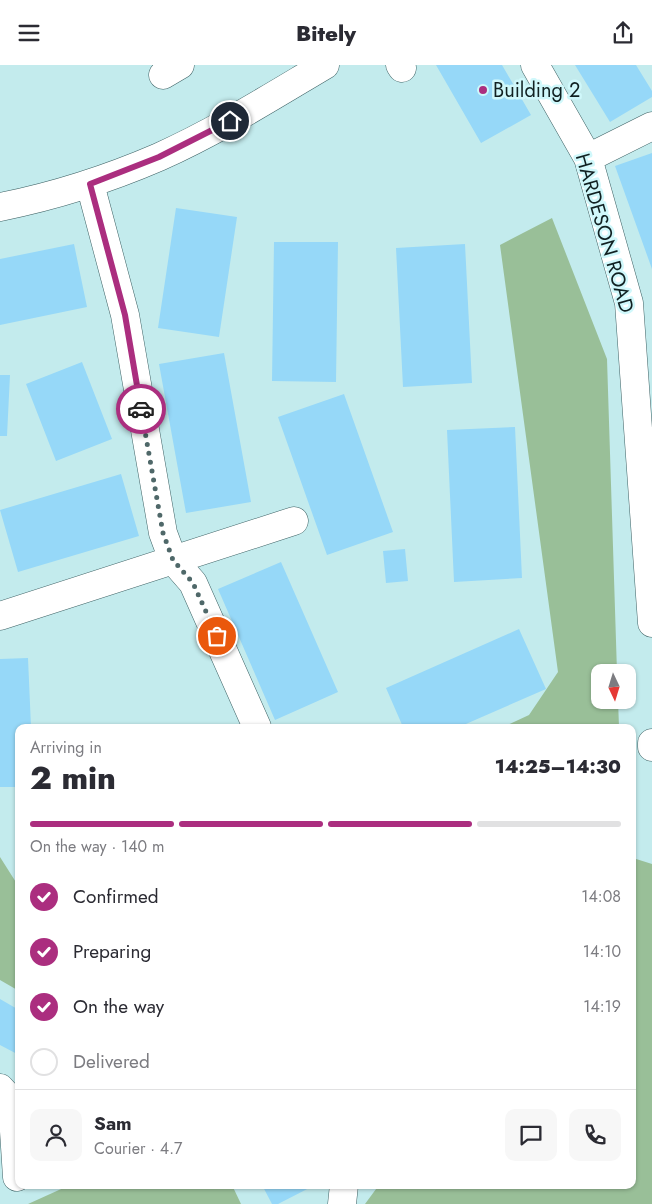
<!DOCTYPE html>
<meta charset="utf-8">
<style>
:root{--surface:#fff;--page:#f7f7f7;--text:#2b2b33;--muted:#7c7c81;--line:#e1e1e2;--accent:#ab2e7f}
body{margin:0;font-family:Jost,sans-serif;background:var(--page);color:var(--text);height:100vh;display:flex;flex-direction:column;font-size:19px;white-space:nowrap}
*{box-sizing:border-box;margin:0}
p{font-size:16px;color:var(--muted)}
.icon{flex:none;width:28px;height:28px;fill:none;stroke:currentColor;stroke-width:2;stroke-linecap:round;stroke-linejoin:round}
.map{position:relative;flex:1;overflow:hidden}
.sheet{position:absolute;left:15px;top:659px;width:621px;height:465px;display:flex;flex-direction:column;background:var(--surface);border-radius:10px;box-shadow:0 1px 4px #0004}
.sheet>*{flex:none}
.needle{width:32px;rotate:176deg}
.tools{position:absolute;left:591px;top:599px;display:grid;gap:10px}
.tools a{display:grid;place-items:center;width:45px;height:45px;border-radius:10px;background:var(--surface);box-shadow:0 1px 4px #0004;font-size:25px}
.pin{position:absolute;display:grid;place-items:center;width:42px;height:42px;color:#fff;margin:-21px;border:2px solid #fff;border-radius:50%;box-shadow:0 1px 5px #0007}
.courier{position:absolute;display:grid;place-items:center;width:50px;height:50px;margin:-25px;border:4px solid #ab2e7f;border-radius:50%;background:#fff;color:#222;box-shadow:0 1px 6px #0007}
.headline em{font-style:normal;font-weight:800}
.headline div{display:flex;flex-direction:column-reverse}
.headline{display:flex;align-items:center;justify-content:space-between;height:85px;padding:0 15px}
h1{font-size:32px;font-weight:800;line-height:38px}
.bar{display:grid;grid-template-columns:repeat(4,1fr);gap:8px 5px;align-content:center;height:60px;padding:0 15px}
.bar i{height:6px;border-radius:4px;background:var(--line)}
.bar .selected{background:var(--accent)}
.bar p{grid-column:span 4}
.line{display:flex;align-items:center;gap:12px;padding:0 15px;border-top:1px solid var(--line)}
.line div{flex:1}
.round{display:grid;place-items:center;flex:none;width:52px;height:52px;border-radius:10px;background:var(--page)}
ol{padding:0 15px;list-style:none}
li{display:flex;align-items:center;gap:15px;height:55px}
li p{margin-inline-start:auto}
li .icon{padding:5px;border-radius:50%;background:var(--accent);color:#fff;stroke-width:4}
li:last-child{color:var(--muted)}
li i{width:28px;height:28px;border:2px solid var(--line);border-radius:50%}
header{display:flex;justify-content:space-between;align-items:center;height:65px;padding:0 15px;background:var(--surface);font-size:22px;font-weight:800}
.map>svg:first-child{display:block}
.green{fill:#99bf98}
.building{fill:#96d8f8}
.lines{fill:none;stroke-linecap:round;stroke-linejoin:round}
.minor-casing{stroke:#3e6265;stroke-width:29}
.minor{stroke:#fff;stroke-width:28}
.done{stroke:#4f6869;stroke-width:5;stroke-dasharray:0 9}
.route{stroke:#ab2e7f;stroke-width:6}
.poi-dot{fill:#ab2e7f;stroke:#d0f8fb;stroke-width:2}
.labels{text-anchor:middle;stroke-width:5;stroke-linejoin:round;paint-order:stroke}
.poi-label{font-size:20px;fill:#112122;stroke:#d0f8fb;text-anchor:start}
.street-label{font-size:20px;fill:#112122;stroke:#d0f8fb}
</style>
<header><svg class="icon" aria-label="menu" viewBox="0 0 24 24"><path d="M4 6h16M4 12h16M4 18h16"/></svg>Bitely<svg class="icon" aria-label="share" viewBox="0 0 24 24"><path d="M12 15V3M7 8l5-5 5 5M5 13v7h14v-7"/></svg></header>
<div class="map">
<svg width="652" height="1139" viewBox="0 0 652 1139">
<rect width="100%" height="100%" fill="#c3ebed"/>
<!-- green -->
<path class="green" d="M552,153L607,294L617,607L600,608V635H618L619,662H503L529,650L558,607L500,180Z
M0,792L19,822V926L0,915Z
M633,793L652,799V1139H365L379,1120H632Z
M70,1120H232L241,1139H28Z"/>
<!-- building -->
<path class="building" d="M436,0H502L531,50L481,78Z
M575,0H636L652,26V32L610,57Z
M652,88V204L615,101Z
M176,143L237,152L219,272L158,263Z
M274,177H338L336,317L272,316Z
M74,179L87,242L0,260V194Z
M465,179L472,318L403,322L396,183Z
M224,288L251,437L186,448L159,299Z
M82,297L112,374L56,396L26,319Z
M0,310H10L7,371H0Z
M344,329L393,467L327,490L278,352Z
M515,362L522,513L454,517L447,365Z
M121,409L139,471L18,507L0,445Z
M405,484L408,516L386,518L383,486Z
M281,497L338,627L275,655L218,524Z
M519,564L546,624L459,662H403L386,623Z
M28,593L31,662H19V722H0V594Z
M0,934L19,945V990L0,980Z
M262,1120H315L278,1139H272Z"/>
<g class="lines">
<!-- minor casing -->
<g class="minor-casing">
<path id="minor" d="M400,0L402,3
M535,0L588,93L629,238L652,558
M163,10L180,0
M588,93L652,61
M90,119L125,250L163,468L173,495L193,518L257,662
M0,142C55,131 108,114 159,92C217,66 271,32 325,0
M0,551L294,456
M652,678V682
M0,1023L12,1036L17,1112
M342,1139L344,1120"/>
</g>
<!-- minor -->
<use href="#minor" class="minor"/>
</g>
<g class="lines">
<!-- done -->
<path class="done" d="M141,344L163,468L173,495L193,518L217,571"/>
<!-- route -->
<path class="route" d="M141,344L125,250L90,119L159,92L230,56"/>
</g>
<!-- markers -->
<circle class="poi-dot" cx="483" cy="25" r="5"/>
<g class="labels">
<!-- poi labels -->
<g class="poi-label">
<text x="493" y="32">Building 2</text>
</g>
<!-- street labels -->
<g class="street-label">
<text transform="translate(605 168) rotate(74)" y="7">HARDESON ROAD</text>
</g>
</g>
</svg>
<div class="tools">
<a><svg class="needle" viewBox="-14 -14 28 28"><path d="M0-13l5 13h-10z" fill="#e53935"/><path d="M0 13l5-13h-10z" fill="#7c7c81"/></svg></a>
</div>
<div class="pin" style="left:217px;top:571px;background:#ea580c"><svg class="icon" aria-label="bag" viewBox="0 0 24 24"><path d="M5 8h14l-1 12H6zM9 8a3 3 0 0 1 6 0"/></svg></div>
<div class="pin" style="left:230px;top:56px;background:#1f2937"><svg class="icon" aria-label="home" viewBox="0 0 24 24"><path d="M3 11l9-7 9 7M6 9v11h12V9"/></svg></div>
<div class="courier" style="left:141px;top:344px"><svg class="icon" aria-label="car" viewBox="0 0 24 24"><path d="M5 17H2v-5l4-1 3-4h7l3 4 3 1v5h-3M9 17h6M6 11h13"/><circle cx="7" cy="17" r="2"/><circle cx="17" cy="17" r="2"/></svg></div>
<section class="sheet">
<div class="headline"><div><h1>2 min</h1><p>Arriving in</p></div><em>14:25–14:30</em></div>
<div class="bar"><i class="selected"></i><i class="selected"></i><i class="selected"></i><i></i><p>On the way · 140 m</p></div>
<ol>
<li><svg class="icon" aria-label="check" viewBox="0 0 24 24"><path d="M5 12l5 5 9-10"/></svg>Confirmed<p>14:08</p></li>
<li><svg class="icon" aria-label="check" viewBox="0 0 24 24"><path d="M5 12l5 5 9-10"/></svg>Preparing<p>14:10</p></li>
<li><svg class="icon" aria-label="check" viewBox="0 0 24 24"><path d="M5 12l5 5 9-10"/></svg>On the way<p>14:19</p></li>
<li><i></i>Delivered</li>
</ol>
<div class="line" style="height:90px"><a class="round"><svg class="icon" aria-label="person" viewBox="0 0 24 24"><circle cx="12" cy="8" r="4"/><path d="M4 21q1-7 8-7t8 7"/></svg></a><div><b>Sam</b><p>Courier · 4.7</p></div><a class="round"><svg class="icon" aria-label="chat" viewBox="0 0 24 24"><path d="M4 5h16v11H9l-5 4z"/></svg></a><a class="round"><svg class="icon" aria-label="phone" viewBox="0 0 24 24"><path d="M5 4h4l2 5-3 2q2 4 5 5l2-3 5 2v4C11 20 4 13 5 4z"/></svg></a></div>
</section>
</div>
